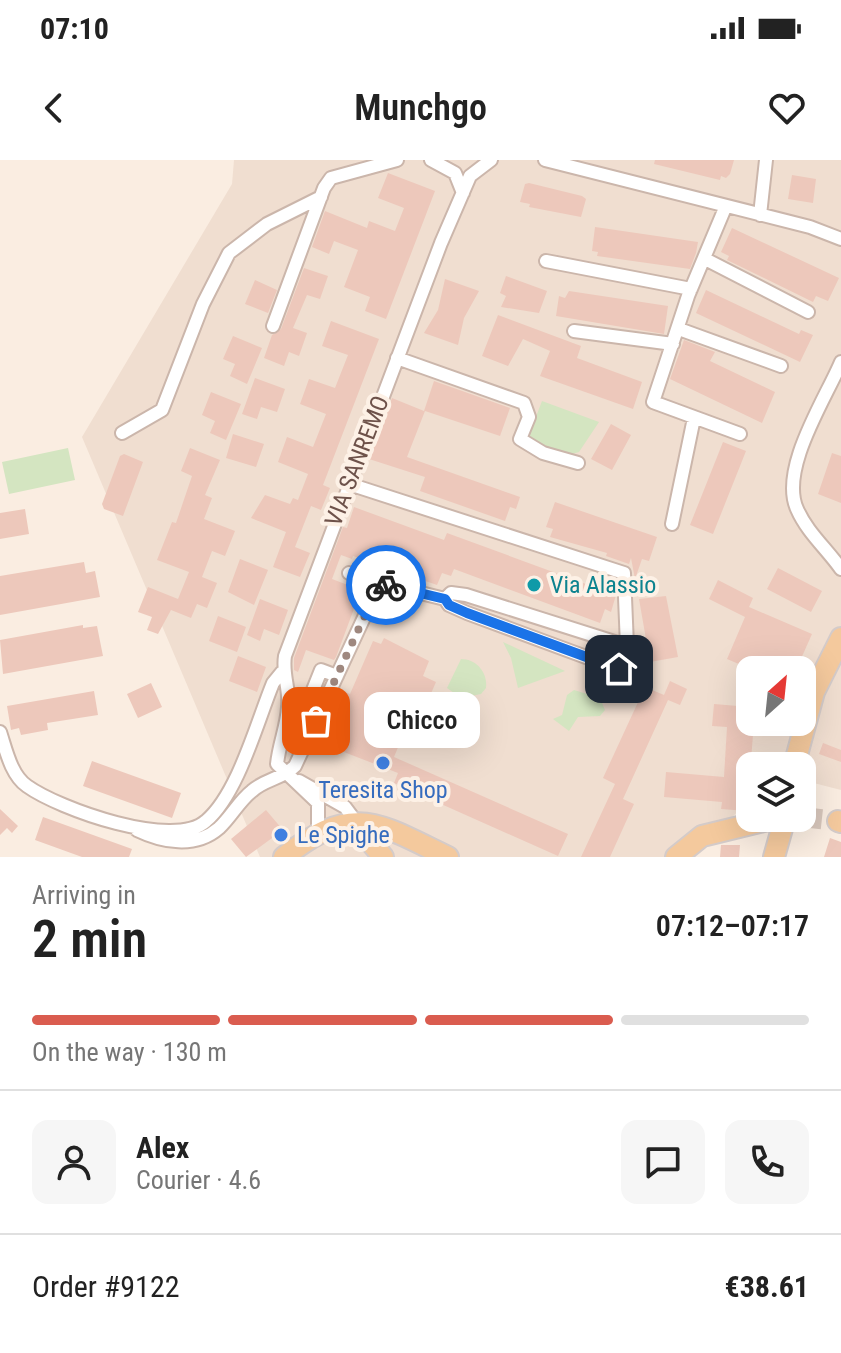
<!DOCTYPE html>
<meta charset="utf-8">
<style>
:root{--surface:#fff;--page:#f6f6f6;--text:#222;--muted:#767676;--line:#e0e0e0;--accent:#da5c4f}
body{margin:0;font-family:"Roboto Condensed",sans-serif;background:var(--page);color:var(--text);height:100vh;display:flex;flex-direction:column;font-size:30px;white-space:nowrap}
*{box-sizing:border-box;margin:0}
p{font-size:26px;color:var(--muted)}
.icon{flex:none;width:44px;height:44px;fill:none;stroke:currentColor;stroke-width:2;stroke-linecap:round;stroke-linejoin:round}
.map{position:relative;height:697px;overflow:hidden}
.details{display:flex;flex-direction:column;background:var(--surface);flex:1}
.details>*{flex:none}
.needle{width:52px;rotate:27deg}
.tools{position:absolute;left:736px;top:496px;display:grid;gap:16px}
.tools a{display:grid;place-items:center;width:80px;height:80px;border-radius:16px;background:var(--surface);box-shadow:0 8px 32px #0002;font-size:40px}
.pin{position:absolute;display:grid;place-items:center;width:68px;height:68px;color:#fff;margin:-34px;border-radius:16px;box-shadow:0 4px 12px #0006}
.courier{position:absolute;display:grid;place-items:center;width:80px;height:80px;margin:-40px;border:6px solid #1a73e8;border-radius:50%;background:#fff;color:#222;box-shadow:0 2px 10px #0007}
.bubble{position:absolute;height:56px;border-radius:16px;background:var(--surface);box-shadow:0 8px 32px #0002;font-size:26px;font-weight:600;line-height:56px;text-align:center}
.headline em{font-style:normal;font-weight:600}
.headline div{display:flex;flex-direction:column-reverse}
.headline{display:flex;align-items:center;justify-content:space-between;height:136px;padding:0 32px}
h1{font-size:52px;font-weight:600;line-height:60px}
.bar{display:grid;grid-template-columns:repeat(4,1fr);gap:12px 8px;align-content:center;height:96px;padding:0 32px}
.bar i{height:10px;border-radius:6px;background:var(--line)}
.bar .selected{background:var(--accent)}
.bar p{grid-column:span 4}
.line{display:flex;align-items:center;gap:20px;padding:0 32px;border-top:2px solid var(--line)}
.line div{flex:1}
.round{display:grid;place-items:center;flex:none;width:84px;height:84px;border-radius:16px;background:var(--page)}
.status{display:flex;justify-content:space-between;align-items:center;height:56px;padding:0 40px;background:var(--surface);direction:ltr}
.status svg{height:22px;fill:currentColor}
header{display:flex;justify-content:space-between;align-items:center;height:104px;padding:0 32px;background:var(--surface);font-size:36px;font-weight:600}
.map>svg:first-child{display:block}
.residential{fill:#f0ded0;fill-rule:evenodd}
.green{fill:#d4e5c1}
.building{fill:#edc8bb}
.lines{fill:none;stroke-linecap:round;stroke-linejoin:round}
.primary-tunnel{stroke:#d7c6bb;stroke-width:20;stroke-dasharray:20 10;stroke-linecap:butt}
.street-casing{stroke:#cbb6ab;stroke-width:16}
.primary-casing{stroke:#d4cbc9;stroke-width:24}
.street{stroke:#fff;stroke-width:12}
.primary{stroke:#f4c99d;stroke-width:20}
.done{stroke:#9f887f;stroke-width:8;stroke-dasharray:0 14.4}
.route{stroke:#1a73e8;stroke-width:10}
.culture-dot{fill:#0f9aa8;stroke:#fdf1e6;stroke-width:3}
.shop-dot{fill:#3f7fe0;stroke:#fdf1e6;stroke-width:3}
.labels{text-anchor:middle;stroke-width:8;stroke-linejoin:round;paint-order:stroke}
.street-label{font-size:24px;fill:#6e524a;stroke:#fdf1e6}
.culture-label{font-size:24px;fill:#0d838f;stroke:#fdf1e6;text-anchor:start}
.shop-label{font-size:24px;fill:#366cbe;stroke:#fdf1e6}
</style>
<div class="status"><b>07:10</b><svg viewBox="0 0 49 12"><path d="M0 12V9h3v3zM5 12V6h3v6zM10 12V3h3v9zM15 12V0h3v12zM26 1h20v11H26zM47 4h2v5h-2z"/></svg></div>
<header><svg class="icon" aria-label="back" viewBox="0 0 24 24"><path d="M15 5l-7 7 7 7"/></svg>Munchgo<svg class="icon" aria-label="heart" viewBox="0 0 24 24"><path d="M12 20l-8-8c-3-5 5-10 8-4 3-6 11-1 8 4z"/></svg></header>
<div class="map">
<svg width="841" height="697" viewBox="0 0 841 697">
<rect width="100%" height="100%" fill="#faede1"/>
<!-- residential -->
<path class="residential" d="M234,0H841V630L802,620V606H750V640L690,697H260L82,277L232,24ZM750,510H802V562H750Z"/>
<!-- green -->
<path class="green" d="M542,241L599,262L579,292L565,296L533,282L529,275Z
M68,288L75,320L9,334L2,302Z
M503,482L565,511L518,528L511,498Z
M461,499C476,499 488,512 486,528L481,534L461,538L447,528Z
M574,530L600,538L605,550L600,556L578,557L569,571L553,559L562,555L567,535Z"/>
<!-- building -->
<path class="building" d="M655,0H734L730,14L726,18L721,16L720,20L654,4Z
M388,13L435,31L386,159L365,151L370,137L344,127L358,90L334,81L329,94L312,87L325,51L367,68L369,61L395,71L404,48L378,38Z
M792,15L816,19L813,43L788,39Z
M529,23L582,36L586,39L581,57L529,47L530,44L520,42L525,24Z
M595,67L698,82L696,93L690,109L597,96L598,92L592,91Z
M732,68L839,118L828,141L816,136L813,142L727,100L729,96L721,92Z
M304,108L328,116L320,139L307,135L293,168L307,173L299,196L289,192L284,206L264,198L272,175L281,169Z
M506,116L547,131L539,153L501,147L506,136L500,133Z
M445,119L479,131L464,158L458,185L424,173L438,150Z
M255,120L277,130L268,153L245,144Z
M706,130L799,174L801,170L813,175L800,202L696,153Z
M569,131L668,146L664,174L556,156L559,136L565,138Z
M498,155L581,186L577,198L642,222L633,249L540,216L550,191L523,179L508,206L482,196Z
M331,161L379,179L323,325L330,328L321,350L311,346L295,387L310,393L300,417L273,407L286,372L251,358L265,335L290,344L293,338L298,340L308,314L278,302L287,277L313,287L326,254L300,244L309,219L335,228L348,195L322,186Z
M233,176L262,188L247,224L230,216L235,204L223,199Z
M684,180L715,192L710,201L775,232L762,263L670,219Z
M255,218L285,229L277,252L261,247L257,259L242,254Z
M434,221L510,248L500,276L425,251L407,297L520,337L516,349L510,347L505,361L420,331L425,317L369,299L392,238L424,251Z
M211,232L241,244L226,280L210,273L215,261L202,255Z
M611,264L631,275L612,310L591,299Z
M233,274L264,284L256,307L226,298Z
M723,282L746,291L713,374L690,365Z
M190,288L220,300L205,335L212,338L204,359L235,371L225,396L212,391L202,417L217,423L207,448L197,444L191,458L171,450L158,474L147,470L152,457L138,452L148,427L178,439L189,412L157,400L172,362L176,363L192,316L181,311Z
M832,293L841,296V343L818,334Z
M124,294L143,302L123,356L104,349L102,344L120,296Z
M555,342L657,377L649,401L642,399L635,419L631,398L629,404L606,396L607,393L550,377L553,369L546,367Z
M354,347L444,380L447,373L616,435L611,452L605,449L600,463L454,409L451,416L442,413L437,425L353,396L352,399L341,395L332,419L361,430L336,497L334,500L306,490L298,512L294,510V498L343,367L347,368Z
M25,349L29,374L0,379V353Z
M240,399L268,410L254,445L228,432Z
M84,402L86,413L95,411L100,437L0,455V416Z
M778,408L822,431L811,452L767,429Z
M718,420L753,438L749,447L812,474L796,510H753L727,499L745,457L709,439Z
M666,436L678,497L650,502L639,439Z
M260,439L288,450L279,475L264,469L260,481L247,475Z
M218,456L246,467L237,492L209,481Z
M83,465V468L97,466L103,496L3,514L0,480Z
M384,478L429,501L423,516L436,522L412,577L404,573L394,597L568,674L558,696L394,623L398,613L331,587L336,576L322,570L340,530L350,534L373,481L381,484Z
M238,496L266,507L257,532L229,521Z
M670,521L687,529L680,545L668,540L623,639L634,644L610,697H581L615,624L603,618L645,527L664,535Z
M151,523L162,547L138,558L127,534Z
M94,531L98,555L47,563L48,570L21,575L19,568L11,570L7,546Z
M714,544L750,547V562H754L747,651L721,649L722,642L664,637L666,612L724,617L727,567L712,566Z
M823,583L841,590V602L819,594Z
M92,601L181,633L172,658L83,626Z
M0,649L18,666L12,673L7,668L0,675Z
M266,650L283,670L246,697L231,679Z
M43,657L132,689L129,697H82L35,680Z
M830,678L841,682V697H824Z
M721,685H740L739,697H720Z"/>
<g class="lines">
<!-- primary-tunnel -->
<path class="primary-tunnel" d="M802,657L838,661"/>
<!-- street casing -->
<g class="street-casing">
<path id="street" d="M431,0L455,13L463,33
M545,0L810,67L841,79
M725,48L688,136L653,242L740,274
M760,55L766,0
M705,99L808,152
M546,101L691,129
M273,166L324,28L331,18L397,0
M679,169L781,206
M574,171L673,184
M397,198L524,243L529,257L520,279L543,293L578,303
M841,202C826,238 779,309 797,349C807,372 826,388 841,409
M122,273L162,250L203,144L229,93L267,64L321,37
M672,364L694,258
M349,413L380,423
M445,439L451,433L466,435L627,486
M0,572C6,590 11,615 27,626C59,649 174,690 206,661C238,634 257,562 273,523L282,512
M285,575L309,540L321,510L337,516
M299,621L345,647L360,667
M137,670C162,682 195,689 219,668C231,657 239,641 252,631C265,619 282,619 295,606L380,423L445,439L449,445L467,453L632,514L627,486L624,413L349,324
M318,675V643L277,604C279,584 287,566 288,547C290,529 282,514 285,496L441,83L470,16L491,0"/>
</g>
<!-- primary casing -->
<g class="primary-casing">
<path id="primary" d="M794,606L814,532L841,478
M838,661L841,662
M338,670C360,669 370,680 383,697
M284,697C354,642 377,663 448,697
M676,697L702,676L768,660
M774,697L785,658"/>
</g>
<!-- street -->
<use href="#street" class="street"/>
<!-- primary -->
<use href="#primary" class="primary"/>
</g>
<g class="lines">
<!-- done -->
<path class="done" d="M316,561L380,423L386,425"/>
<!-- route -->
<path class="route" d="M386,425L445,439L449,445L467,453L619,509"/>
</g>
<!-- markers -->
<circle class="culture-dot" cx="534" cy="425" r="8"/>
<g class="shop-dot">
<circle cx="383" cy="603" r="8"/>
<circle cx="281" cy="675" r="8"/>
</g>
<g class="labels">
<!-- street labels -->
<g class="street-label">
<text transform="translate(357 301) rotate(-69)" y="8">VIA SANREMO</text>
</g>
<!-- culture labels -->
<g class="culture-label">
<text x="550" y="433">Via Alassio</text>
</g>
<!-- shop labels -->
<g class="shop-label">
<text x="383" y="638">Teresita Shop</text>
<text x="297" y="683" text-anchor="start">Le Spighe</text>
</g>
</g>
</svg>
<div class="tools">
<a><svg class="needle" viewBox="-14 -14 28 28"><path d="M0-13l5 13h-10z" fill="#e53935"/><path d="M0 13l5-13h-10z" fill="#767676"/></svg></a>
<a><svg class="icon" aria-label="layers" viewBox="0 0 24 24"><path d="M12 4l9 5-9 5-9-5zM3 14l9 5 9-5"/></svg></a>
</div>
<div class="pin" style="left:316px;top:561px;background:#ea580c"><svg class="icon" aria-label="bag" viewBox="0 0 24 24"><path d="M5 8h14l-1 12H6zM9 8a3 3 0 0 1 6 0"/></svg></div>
<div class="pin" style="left:619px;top:509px;background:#1f2937"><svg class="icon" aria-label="home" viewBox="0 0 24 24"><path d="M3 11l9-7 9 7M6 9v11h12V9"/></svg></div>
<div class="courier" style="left:386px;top:425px"><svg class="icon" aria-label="bike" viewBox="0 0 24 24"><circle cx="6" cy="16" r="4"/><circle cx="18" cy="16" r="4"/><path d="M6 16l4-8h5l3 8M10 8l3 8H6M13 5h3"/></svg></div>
<div class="bubble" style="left:364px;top:532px;width:116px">Chicco</div>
</div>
<section class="details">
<div class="headline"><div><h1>2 min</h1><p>Arriving in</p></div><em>07:12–07:17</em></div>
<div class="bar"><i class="selected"></i><i class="selected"></i><i class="selected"></i><i></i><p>On the way · 130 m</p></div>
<div class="line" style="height:144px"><a class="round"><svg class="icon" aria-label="person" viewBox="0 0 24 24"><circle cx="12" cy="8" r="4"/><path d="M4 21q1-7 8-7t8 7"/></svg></a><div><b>Alex</b><p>Courier · 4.6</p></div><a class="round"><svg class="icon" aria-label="chat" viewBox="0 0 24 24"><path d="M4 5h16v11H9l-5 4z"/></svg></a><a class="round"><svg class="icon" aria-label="phone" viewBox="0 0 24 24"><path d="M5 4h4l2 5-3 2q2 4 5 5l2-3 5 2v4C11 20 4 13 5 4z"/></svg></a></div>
<div class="line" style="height:104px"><div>Order #9122</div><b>€38.61</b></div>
</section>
